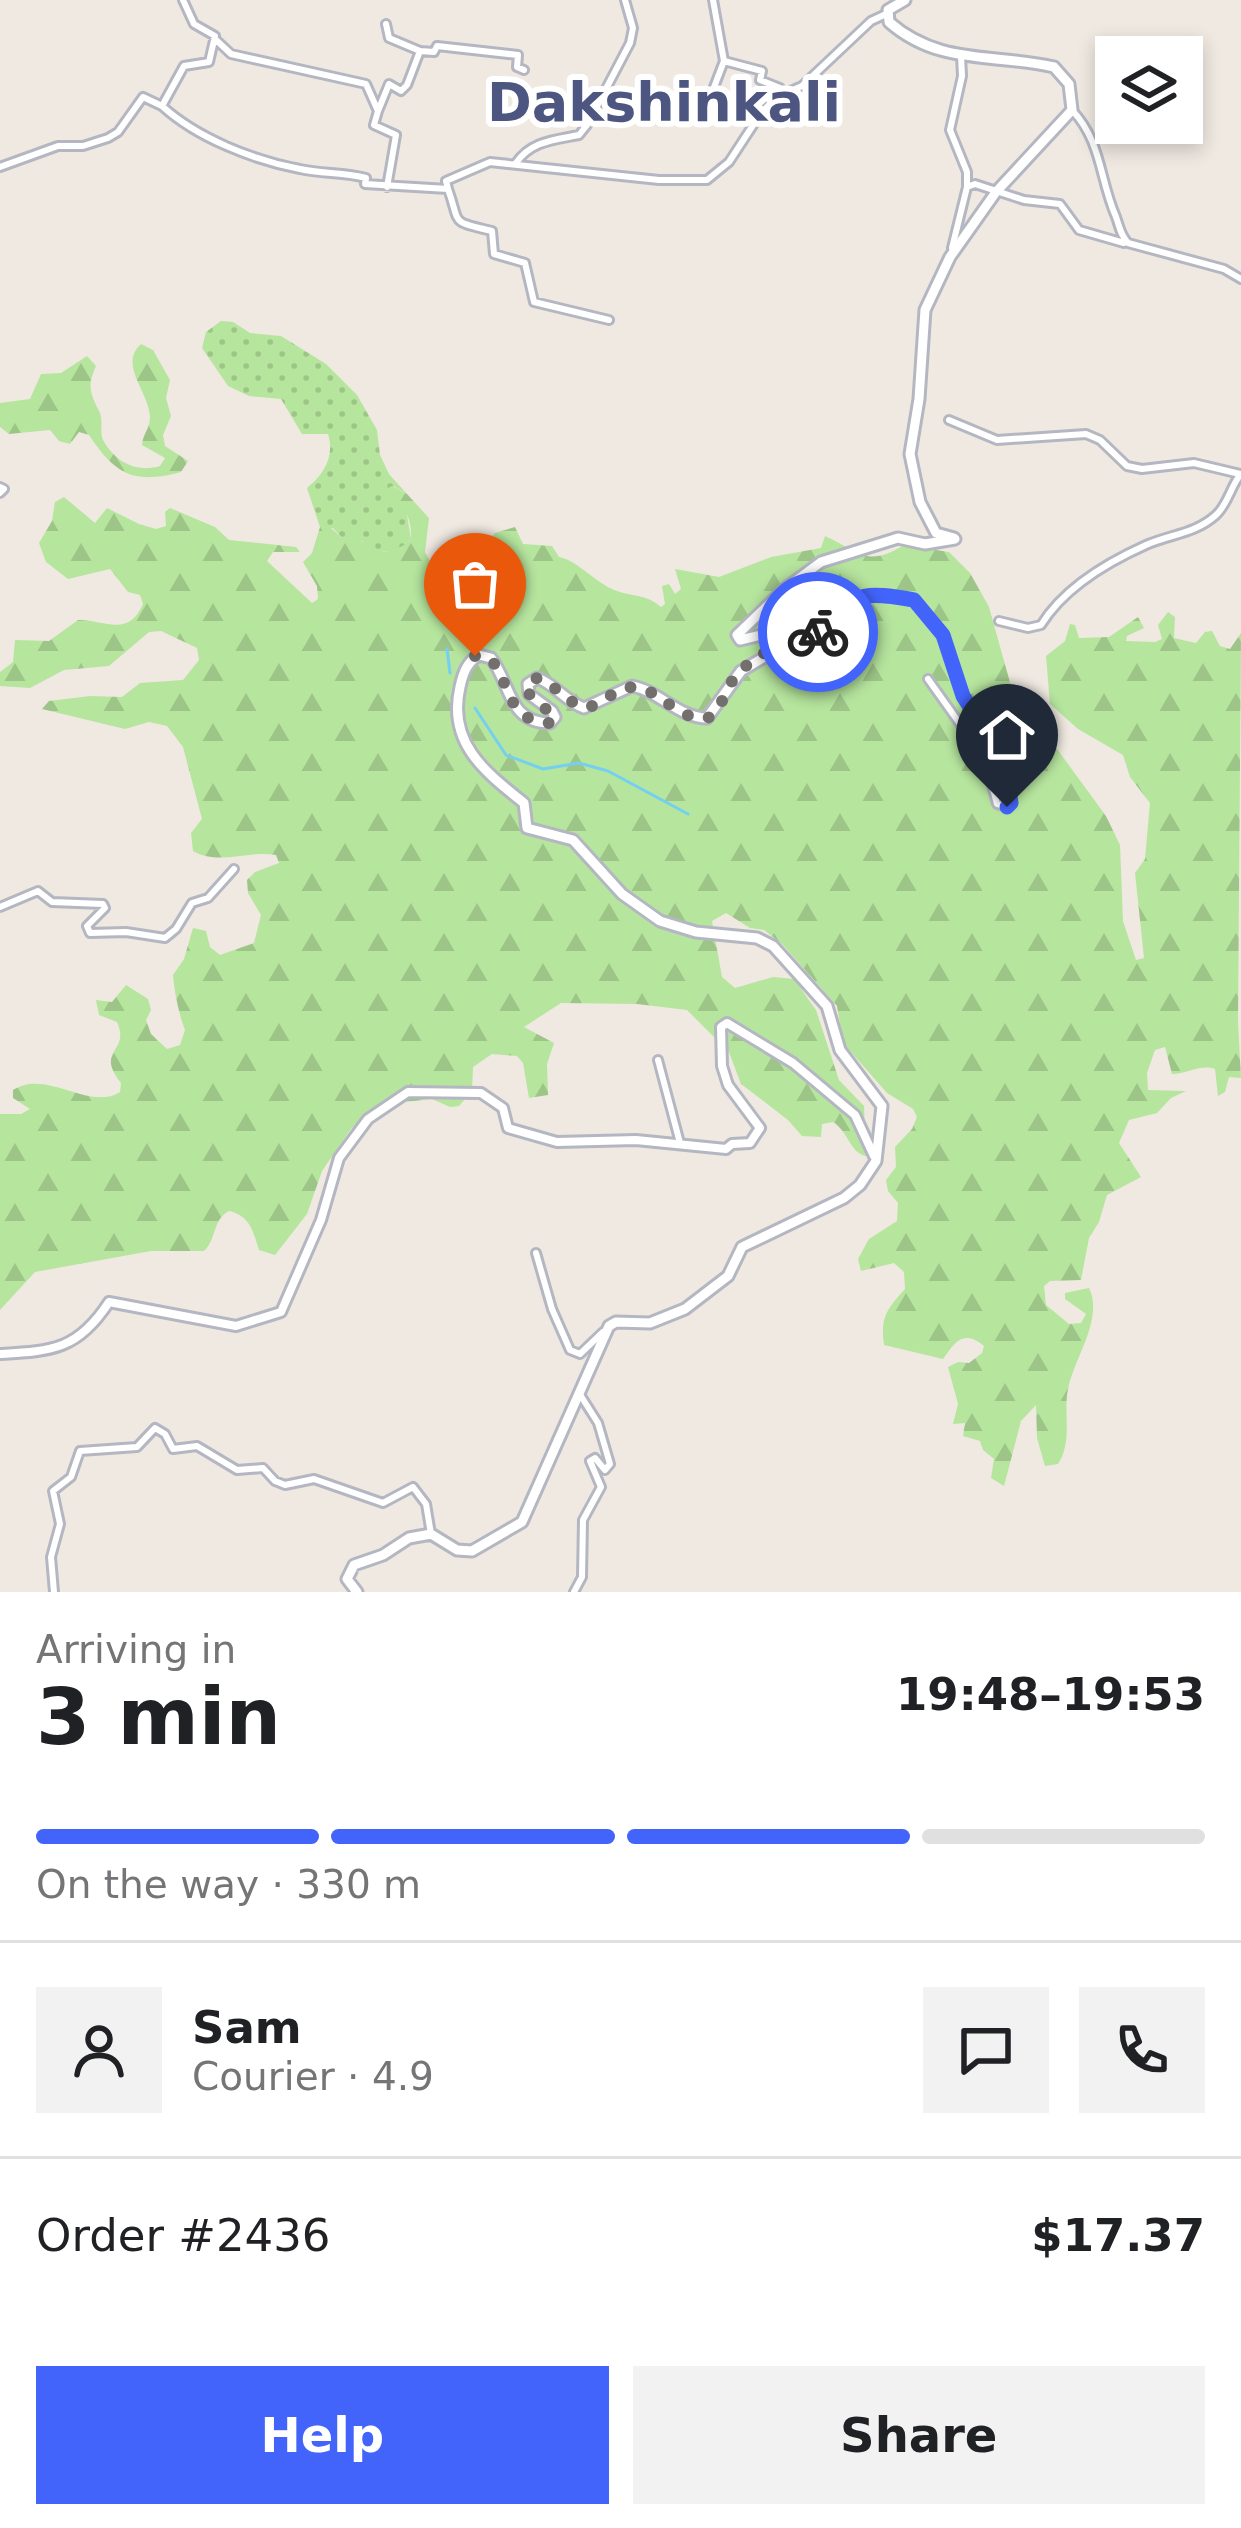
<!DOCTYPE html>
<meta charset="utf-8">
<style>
:root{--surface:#fff;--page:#f2f2f2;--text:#202124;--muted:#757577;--line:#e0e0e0;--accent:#4264fb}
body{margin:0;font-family:"DejaVu Sans",sans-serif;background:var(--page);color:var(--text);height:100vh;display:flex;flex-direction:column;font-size:45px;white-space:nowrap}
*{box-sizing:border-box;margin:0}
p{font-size:39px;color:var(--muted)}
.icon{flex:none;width:66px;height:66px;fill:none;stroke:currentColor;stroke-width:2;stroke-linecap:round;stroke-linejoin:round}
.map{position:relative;height:1592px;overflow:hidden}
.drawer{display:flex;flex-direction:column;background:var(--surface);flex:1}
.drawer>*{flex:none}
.fabs{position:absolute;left:1095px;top:36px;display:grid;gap:24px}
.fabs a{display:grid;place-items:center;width:108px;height:108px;border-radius:0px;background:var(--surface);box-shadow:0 6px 18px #0003;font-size:60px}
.pin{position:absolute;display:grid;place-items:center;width:102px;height:102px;color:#fff;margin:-123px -51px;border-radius:50% 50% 50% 0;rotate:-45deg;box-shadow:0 0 12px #0007}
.pin .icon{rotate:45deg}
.courier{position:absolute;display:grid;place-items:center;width:120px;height:120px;margin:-60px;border:9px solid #4264fb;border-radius:50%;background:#fff;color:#222;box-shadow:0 3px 15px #0007}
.head em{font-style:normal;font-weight:700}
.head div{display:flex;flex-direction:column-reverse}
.head{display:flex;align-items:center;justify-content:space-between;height:204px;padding:0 36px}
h1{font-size:78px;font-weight:700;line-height:90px}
.bar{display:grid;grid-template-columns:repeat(4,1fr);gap:18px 12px;align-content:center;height:144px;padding:0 36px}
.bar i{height:15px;border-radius:9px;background:var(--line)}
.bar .current{background:var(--accent)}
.bar p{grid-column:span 4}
.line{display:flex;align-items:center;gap:30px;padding:0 36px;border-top:3px solid var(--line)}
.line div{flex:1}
.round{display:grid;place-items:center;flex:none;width:126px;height:126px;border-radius:0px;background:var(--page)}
.action{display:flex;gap:24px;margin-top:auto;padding:24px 36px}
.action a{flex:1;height:138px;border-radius:0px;background:var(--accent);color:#fff;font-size:48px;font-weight:700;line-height:138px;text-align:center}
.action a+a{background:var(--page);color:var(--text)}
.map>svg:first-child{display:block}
.grass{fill:url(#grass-dots)}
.forest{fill:url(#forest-firs)}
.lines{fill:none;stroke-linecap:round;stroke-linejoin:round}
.stream{stroke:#75cff0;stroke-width:3}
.minor-casing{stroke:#b4b7c1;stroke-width:12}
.tertiary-casing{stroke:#b4b7c1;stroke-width:14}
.secondary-casing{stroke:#b4b7c1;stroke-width:15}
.minor{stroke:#fff;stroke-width:6}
.tertiary{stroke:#fff;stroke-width:8}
.secondary{stroke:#fff;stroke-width:9}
.done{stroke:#726f6d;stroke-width:12;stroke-dasharray:0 21.6}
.route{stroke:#4264fb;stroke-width:15}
.labels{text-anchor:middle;stroke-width:12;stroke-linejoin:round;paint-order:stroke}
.district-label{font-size:54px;font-weight:bold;fill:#4d5680;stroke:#fff}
</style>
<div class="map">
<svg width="1241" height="1592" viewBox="0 0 1241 1592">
<defs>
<pattern id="grass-dots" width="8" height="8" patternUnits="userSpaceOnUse" patternTransform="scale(3)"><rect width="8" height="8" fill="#b6e59e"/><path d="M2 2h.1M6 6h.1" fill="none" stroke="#9dc588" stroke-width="1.8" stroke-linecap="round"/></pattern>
<pattern id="forest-firs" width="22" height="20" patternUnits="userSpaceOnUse" patternTransform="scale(3)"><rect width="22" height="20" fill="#b6e59e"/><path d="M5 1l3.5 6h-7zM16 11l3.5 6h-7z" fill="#9dc588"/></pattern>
</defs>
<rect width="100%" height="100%" fill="#efe9e1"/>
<!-- grass -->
<path class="grass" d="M221,321L233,322L250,333L281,336L326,364L357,395L377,430L380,455L389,474L407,494L393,486L406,509L411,539C396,554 388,553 368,549L362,541L341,537L333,528L320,527L307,488C324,475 335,456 328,434H302L281,399L249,396L228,386L202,348L206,332Z"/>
<!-- forest -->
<path class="forest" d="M141,344L153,350L170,380L166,398L171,416L163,435L165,446L188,461L181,472C133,485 115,474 89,435L79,432L70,444L59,441L50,430L9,434L0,427V403L30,399L41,374L61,373L87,356L96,366C87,386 90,393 99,411C104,420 99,431 103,440C115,462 136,473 160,466L165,458L142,445C143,433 150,429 150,417C149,392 118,365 141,344Z
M392,486L407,494L429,518L425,552L431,563L438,564L448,540L475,536L488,542L495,533L515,527L523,544L552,546L559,557C579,561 596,584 617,591C634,597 646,594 661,607L665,604L662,586L669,584L675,594L681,589L675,569L719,577L771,557L821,548L825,536C860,552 867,568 904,545L949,552L970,573L989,607L1011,686L1106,816L1120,845L1123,921L1136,960L1144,958L1135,873L1145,859L1150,803L1130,777L1123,755L1078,729L1050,704L1046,656L1065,641L1070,624L1075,625L1079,638L1109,637L1138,617L1144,628L1127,636L1126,641L1155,642L1162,639L1158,625L1168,612L1175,617L1174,638L1196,643L1205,632L1212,631L1220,646L1230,649L1241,633L1238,1022L1241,1078L1229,1077L1225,1092L1218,1096L1215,1069C1200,1064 1187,1074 1172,1074L1165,1047L1155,1050L1147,1073L1148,1090L1186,1091L1171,1098L1157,1113L1129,1120L1119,1143L1141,1177L1107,1195L1099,1222L1089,1238L1081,1280L1050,1281L1044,1286L1046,1305L1069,1324L1081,1323L1086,1314L1065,1299V1293L1089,1288C1104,1319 1074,1358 1068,1389C1063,1414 1073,1441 1058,1464L1045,1466L1037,1438L1036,1405L1021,1421L1004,1486L991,1478L994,1459L983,1450L980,1441L963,1436L965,1423L953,1424L958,1404L948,1367L958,1362L969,1363L982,1353L984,1346C962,1328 954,1344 943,1359L884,1345C880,1317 887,1309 905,1289L904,1272L894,1263L861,1271L858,1259L869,1239L897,1221L898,1203L888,1191L886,1180L896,1167L895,1147L912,1129L917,1117L913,1109L887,1093L843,1043L837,1006L782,944L764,930L750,928L726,913L712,921L722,977L735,988L773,977L794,979L816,1010L839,1080L864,1106L866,1156C850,1153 848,1131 833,1122L822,1124L821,1137L802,1136L788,1120L741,1084L729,1052L687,1010L637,1004L561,1003L524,1027L554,1043L547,1064L548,1095L529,1098L523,1063L517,1056L492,1054L473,1067L472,1091L459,1106L450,1107L432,1099L387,1104L366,1116L351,1129L322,1171L307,1214L275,1255L259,1250C253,1231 250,1216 229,1211C212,1220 217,1239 204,1251H151L35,1272L0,1310V1114H21L30,1109L13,1098V1090C47,1068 89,1112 120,1092L121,1083C94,1049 131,1053 117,1022L99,1015L96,1000L112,1002L126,985L148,999L151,1010L146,1020L151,1034L167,1049L180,1045L185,1030C179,1015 174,990 173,975L184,959L193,928L206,931L210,947L220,955L254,943L261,915L248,893L247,880L255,872L279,863L276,855C248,850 219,866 193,851L191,833L202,819L183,747L167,726L149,722L125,729L42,709L49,701L90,696L122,697L140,683L183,680L199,660L197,648L161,631L149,632L109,666L64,670L30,688L0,686V672L13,662L15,640L49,641L78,620C106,620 128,638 143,604L140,595L128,592L110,569L68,579L46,562L39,543L52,521L55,502L64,497L95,523L107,508L139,524L156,529L166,526L165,512L170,508L215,527L229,540L296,547L300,552H273L267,561L312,603L318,599L317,586L303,562L312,553L320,527L329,526L341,537L359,539C376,555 394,556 411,539C412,507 398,510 388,488Z"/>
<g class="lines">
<!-- stream -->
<path class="stream" d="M447,649L450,673
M475,708L506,755L543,769L579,763L608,771L688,814"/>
<!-- minor casing -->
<g class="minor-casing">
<path id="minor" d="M183,0L194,24L215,36L209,62L184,66L162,106C197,138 253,160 300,169C322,174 345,172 366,178L365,184L448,189L446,181L490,162L659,180H707L729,162L761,113L777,97L802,86L871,21L886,14
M713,0L724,61L762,71L760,80L780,88L777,96
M214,38L231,54L366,84L378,111L374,125L396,135L387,187
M420,51L434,52L437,46L518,55L517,67L524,70
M1072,110C1102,142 1099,178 1116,217C1120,228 1120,234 1128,243L1224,269L1241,279
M378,111L389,84L401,91L407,85L420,51L389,38L386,24
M703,116L724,61
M516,163C531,141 554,140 579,135L587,125L630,43L633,28L625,0
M0,167L58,146H83L108,138L118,132L143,97L162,106
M967,187L975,184L1024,200L1060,204L1079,230L1124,243
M448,189C461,225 449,221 492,231L494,254L525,263L534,302L609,320
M952,248L967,187V172L950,130L962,76L961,56
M949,420L997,440L1086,434L1100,440L1127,466L1142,469L1194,463L1240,474
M0,487L4,489L0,493
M999,621L1028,628L1041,625C1064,588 1108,562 1146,545C1171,534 1195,534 1216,515C1228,504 1230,488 1240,475
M800,636L821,632L853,598L885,595L914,600L943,635L963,696L994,745L1007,776L1011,803L1007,807L997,804L985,759L928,679
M0,907L38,891L52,902L103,904L105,908L87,926L90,933L126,932L165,938L176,929L192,903L208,898L234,869
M658,1060L680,1143
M536,1253L552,1309L570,1350L580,1354L603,1332
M54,1592L51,1557L60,1524L53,1491L71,1477L80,1451L137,1447L155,1428L165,1434L173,1449L197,1446L237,1470L263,1468L275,1481L285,1485L314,1479L383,1503L413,1487L426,1504L431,1534
M574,1592L582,1577L583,1520L601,1487L590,1461L595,1458L605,1470L610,1464L598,1423L579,1393"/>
</g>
<!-- tertiary casing -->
<g class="tertiary-casing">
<path id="tertiary" d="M0,1354C52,1351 78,1350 109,1302L236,1326L281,1312L321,1220L339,1158L368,1119L408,1092L481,1093L503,1108L508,1128L557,1142L636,1140L726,1149L732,1144L750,1143L760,1128L728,1085L722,1066L721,1027L727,1023L793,1063L855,1115L874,1156"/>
</g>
<!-- secondary casing -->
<g class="secondary-casing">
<path id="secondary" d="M905,0L888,10L889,22C939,66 994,53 1054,67L1069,84L1072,110L996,192L950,257L925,310L919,399L910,454L920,502L936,533L954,538
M357,1592L347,1579L354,1565L383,1555L409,1538L431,1534L457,1550L472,1551L522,1522L609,1326L616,1322L650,1323L685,1309L728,1276L742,1247L844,1198L860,1185L876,1161L882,1106L840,1050L827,1006L773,946L757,938L696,932L660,921L622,894L573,840L527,828L524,803C485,772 447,743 460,687C463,673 467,662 479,655L491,658C511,684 508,723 550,723L555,717L552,711L529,694L528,684L537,678C555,684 565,701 584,708L632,686C659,691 679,718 707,718L741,671L800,636L803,625L797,621L778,631L740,640L737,635L786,588L821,562L898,538L925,544L955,539"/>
</g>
<!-- minor -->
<use href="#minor" class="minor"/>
<!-- tertiary -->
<use href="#tertiary" class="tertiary"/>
<!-- secondary -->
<use href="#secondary" class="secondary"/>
</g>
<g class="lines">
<!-- done -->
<path class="done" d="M475,656C513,652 495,723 550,723L555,717L529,694V681L537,678C555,684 565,701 584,708C606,705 619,680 644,689C660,694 693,729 711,716C722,708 726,687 736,676C754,654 791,638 818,632"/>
<!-- route -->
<path class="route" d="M818,632C860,596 852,589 914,600L943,635L963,696L994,745L1007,776L1011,803L1007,807"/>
</g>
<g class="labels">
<!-- district labels -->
<g class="district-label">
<text x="664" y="121">Dakshinkali</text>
</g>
</g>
</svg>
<div class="fabs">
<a><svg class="icon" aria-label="layers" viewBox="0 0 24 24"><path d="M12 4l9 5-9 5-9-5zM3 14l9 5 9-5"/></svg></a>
</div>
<div class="pin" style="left:475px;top:656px;background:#ea580c"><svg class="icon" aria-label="bag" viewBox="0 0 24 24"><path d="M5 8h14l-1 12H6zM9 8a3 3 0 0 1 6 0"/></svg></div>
<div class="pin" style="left:1007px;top:807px;background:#1f2937"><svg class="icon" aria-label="home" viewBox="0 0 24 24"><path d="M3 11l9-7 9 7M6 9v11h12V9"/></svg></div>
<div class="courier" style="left:818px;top:632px"><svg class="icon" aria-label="bike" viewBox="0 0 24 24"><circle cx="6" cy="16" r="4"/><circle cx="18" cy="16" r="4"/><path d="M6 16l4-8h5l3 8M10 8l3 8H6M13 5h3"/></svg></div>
</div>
<section class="drawer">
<div class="head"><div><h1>3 min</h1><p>Arriving in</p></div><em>19:48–19:53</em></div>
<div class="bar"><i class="current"></i><i class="current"></i><i class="current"></i><i></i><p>On the way · 330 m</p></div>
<div class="line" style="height:216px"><a class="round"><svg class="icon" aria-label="person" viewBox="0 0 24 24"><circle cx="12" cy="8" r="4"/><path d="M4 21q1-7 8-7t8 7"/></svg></a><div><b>Sam</b><p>Courier · 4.9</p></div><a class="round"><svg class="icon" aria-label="chat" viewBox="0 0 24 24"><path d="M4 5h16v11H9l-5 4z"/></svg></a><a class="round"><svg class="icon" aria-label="phone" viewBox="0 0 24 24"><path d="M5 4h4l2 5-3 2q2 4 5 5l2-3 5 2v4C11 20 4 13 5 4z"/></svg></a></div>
<div class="line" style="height:156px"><div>Order #2436</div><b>$17.37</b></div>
<div class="action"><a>Help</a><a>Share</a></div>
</section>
